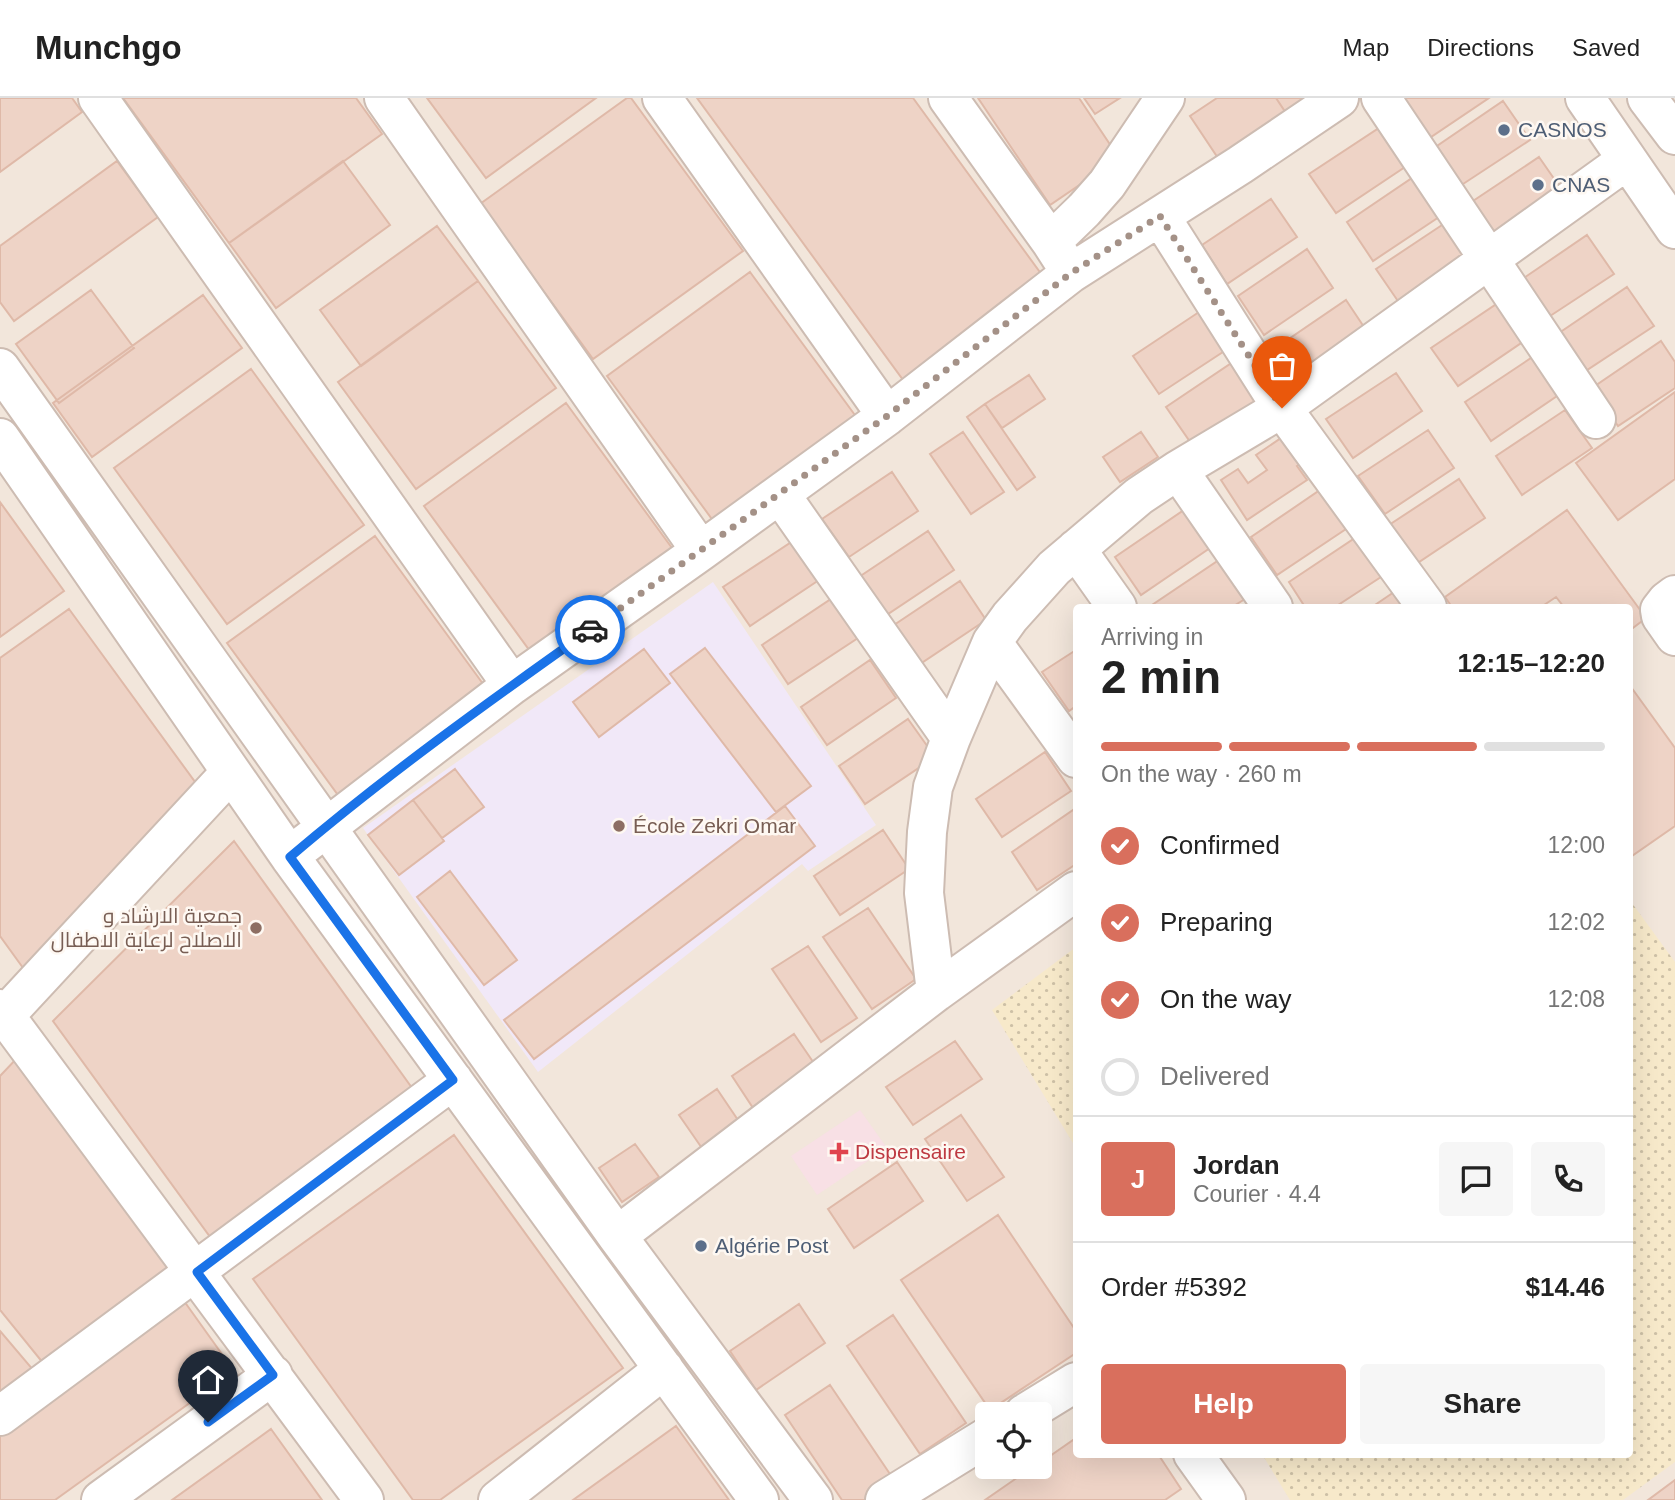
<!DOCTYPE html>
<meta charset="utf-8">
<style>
:root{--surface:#fff;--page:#f6f6f6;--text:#222;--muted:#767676;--line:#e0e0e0;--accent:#d96f5d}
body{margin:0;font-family:Helvetica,Cairo,sans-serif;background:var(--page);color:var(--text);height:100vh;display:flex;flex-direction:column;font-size:26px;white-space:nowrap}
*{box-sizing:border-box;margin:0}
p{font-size:23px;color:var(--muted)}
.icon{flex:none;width:38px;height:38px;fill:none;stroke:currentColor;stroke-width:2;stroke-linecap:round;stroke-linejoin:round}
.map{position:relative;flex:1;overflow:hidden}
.panel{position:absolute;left:1073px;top:506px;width:560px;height:854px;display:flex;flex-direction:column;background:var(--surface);border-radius:7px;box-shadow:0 7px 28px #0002}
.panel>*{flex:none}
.tools{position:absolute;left:975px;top:1304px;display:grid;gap:14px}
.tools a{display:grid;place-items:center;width:77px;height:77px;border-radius:7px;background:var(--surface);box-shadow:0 7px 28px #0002;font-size:35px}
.pin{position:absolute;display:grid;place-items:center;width:60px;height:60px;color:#fff;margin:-72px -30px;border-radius:50% 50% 50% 0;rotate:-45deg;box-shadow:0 0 7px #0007}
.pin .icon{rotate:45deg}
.courier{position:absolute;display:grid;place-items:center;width:70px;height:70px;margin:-35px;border:5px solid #1a73e8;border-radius:50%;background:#fff;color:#222;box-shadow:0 2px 9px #0007}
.head em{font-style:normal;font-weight:800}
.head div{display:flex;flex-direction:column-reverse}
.head{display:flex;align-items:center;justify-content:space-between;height:119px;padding:0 28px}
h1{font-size:46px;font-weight:800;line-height:52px}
.bar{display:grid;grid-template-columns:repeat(4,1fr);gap:10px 7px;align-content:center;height:84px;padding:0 28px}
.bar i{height:9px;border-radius:5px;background:var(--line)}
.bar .on{background:var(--accent)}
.bar p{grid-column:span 4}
.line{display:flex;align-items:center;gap:18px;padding:0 28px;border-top:2px solid var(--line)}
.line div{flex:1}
.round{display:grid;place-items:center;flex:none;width:74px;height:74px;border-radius:7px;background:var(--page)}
ol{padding:0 28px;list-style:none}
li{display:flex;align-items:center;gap:21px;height:77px}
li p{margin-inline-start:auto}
li .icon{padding:7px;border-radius:50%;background:var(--accent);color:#fff;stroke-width:4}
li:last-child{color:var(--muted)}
li i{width:38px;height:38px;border:4px solid var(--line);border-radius:50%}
.primary-button{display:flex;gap:14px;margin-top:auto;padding:14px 28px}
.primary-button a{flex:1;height:80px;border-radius:7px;background:var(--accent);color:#fff;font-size:28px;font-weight:800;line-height:80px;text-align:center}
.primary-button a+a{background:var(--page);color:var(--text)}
header{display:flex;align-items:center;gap:42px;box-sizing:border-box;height:98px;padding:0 35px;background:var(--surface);border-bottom:2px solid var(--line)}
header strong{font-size:33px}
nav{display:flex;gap:38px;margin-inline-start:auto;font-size:24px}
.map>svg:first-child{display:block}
.residential{fill:#f2e6db;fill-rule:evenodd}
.education{fill:#f1e8f8}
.medical{fill:#f8e0e5}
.sand{fill:url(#sand-dots)}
.building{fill:#eed3c6;stroke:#dfb9a8;stroke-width:2}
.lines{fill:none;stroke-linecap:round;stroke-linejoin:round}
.minor-casing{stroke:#cdbcb2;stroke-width:42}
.minor{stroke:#fff;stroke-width:38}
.done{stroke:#a49187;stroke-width:7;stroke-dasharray:0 12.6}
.route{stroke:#1a73e8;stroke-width:9}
.service-dot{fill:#5c6f8a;stroke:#fef8f2;stroke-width:2.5}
.education-dot{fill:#8d6e63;stroke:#fef8f2;stroke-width:2.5}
.health-dot{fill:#e0444e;stroke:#fef8f2;stroke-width:2.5}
.labels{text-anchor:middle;stroke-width:5;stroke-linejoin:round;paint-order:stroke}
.service-label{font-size:21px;fill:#4e5e75;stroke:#fef8f2;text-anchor:start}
.education-label{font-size:21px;fill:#785e54;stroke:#fef8f2;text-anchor:start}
.health-label{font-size:21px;fill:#be3a42;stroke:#fef8f2;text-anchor:start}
</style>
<header>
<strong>Munchgo</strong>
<nav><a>Map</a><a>Directions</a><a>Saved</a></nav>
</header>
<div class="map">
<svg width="1675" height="1402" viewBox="0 0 1675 1402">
<defs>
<pattern id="sand-dots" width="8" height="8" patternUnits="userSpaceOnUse" patternTransform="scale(1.75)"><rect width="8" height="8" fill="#f7e9ca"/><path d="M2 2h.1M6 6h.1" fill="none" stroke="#cdc0a6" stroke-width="1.8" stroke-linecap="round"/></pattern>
</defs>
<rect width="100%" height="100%" fill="#fbf4ec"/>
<!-- residential -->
<path class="residential" d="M0,0H1675V1402H0ZM1076,509H1629V1356H1076ZM987,1316H1040V1368H987Z"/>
<!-- education -->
<path class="education" d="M713,484L876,727L808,773L802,766L538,974L363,730Z"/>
<!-- medical -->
<path class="medical" d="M860,1012L887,1050L817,1097L791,1058Z"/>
<!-- sand -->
<path class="sand" d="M1629,801L1675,864V1364L1623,1402H1290L1262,1356H1629Z
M1076,849V1050L992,912Z"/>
<!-- building -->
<path class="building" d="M0,0H72L82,14L0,74Z
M123,0H356L382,36L229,145Z
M427,0H596L486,80Z
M627,0H631L743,153L593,261L480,106Z
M697,0H913L1050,188L909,290Z
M978,0H1079L1119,60L1050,107Z
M1084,0H1120L1095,16Z
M1217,0H1276L1292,24L1224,69L1190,18Z
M1276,0H1327L1292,24Z
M1404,0H1489L1428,41L1402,2Z
M1503,3L1530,42L1460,88L1434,50Z
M1379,30L1405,69L1336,115L1309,76Z
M1539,59L1566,98L1496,144L1470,105Z
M117,63L158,119L14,223L0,204V148Z
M343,63L390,127L276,210L229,145Z
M1415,78L1442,117L1373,163L1347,124Z
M1271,101L1297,139L1227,186L1202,147Z
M1445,125L1472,163L1402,209L1376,171Z
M437,128L478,183L361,268L320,212Z
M1587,137L1614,176L1544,222L1518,184Z
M1307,151L1333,190L1264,237L1238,198Z
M750,174L860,324L717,428L607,278Z
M478,183L556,290L416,391L338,284Z
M1627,189L1654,228L1584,274L1559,235Z
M91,192L134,250L59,305L16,246Z
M203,197L242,250L92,359L53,305Z
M1346,202L1372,241L1303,288L1277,249Z
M1501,203L1527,241L1458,288L1431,250Z
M1202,212L1229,250L1159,296L1133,258Z
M1661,243L1675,264V290L1618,328L1592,290Z
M1534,258L1560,296L1491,343L1465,304Z
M1236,262L1262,301L1193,348L1166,309Z
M251,271L364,427L227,526L114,370Z
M1396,275L1422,313L1353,360L1326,321Z
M1029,277L1045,301L1002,330L985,306Z
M1675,294V381L1618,422L1576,365Z
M566,305L680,461L538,564L424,408Z
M985,306L1035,379L1017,392L967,319Z
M1565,312L1592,350L1522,397L1496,358Z
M1428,332L1454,370L1385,416L1358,378Z
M963,334L1004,394L971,416L930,356Z
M1141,334L1158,359L1120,384L1103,359Z
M1287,336L1305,363L1297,368L1307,382L1247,422L1221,382L1238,371L1248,385L1267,372L1256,357Z
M892,374L918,413L849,459L822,421Z
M1459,381L1485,420L1416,466L1389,427Z
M1320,392L1346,431L1277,477L1251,439Z
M0,404L64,493L0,539Z
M1184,412L1210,450L1141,497L1115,459Z
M1567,412L1646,520L1629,533V509H1564L1556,499L1541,509H1452L1445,499Z
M928,433L954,472L885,518L859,479Z
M375,438L486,590L338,697L227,545Z
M1358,438L1384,477L1335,509H1305L1289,484Z
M793,443L819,482L750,528L723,489Z
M1219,462L1245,501L1232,509H1149Z
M960,483L986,522L917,568L891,529Z
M1394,494L1405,509H1372Z
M831,501L858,540L788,586L762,547Z
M69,511L198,688L26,874L0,838V560Z
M705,550L811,688L776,714L670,576Z
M644,551L670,585L599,639L573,604Z
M1076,552V608L1069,613L1042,574Z
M870,562L896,600L827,647L801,609Z
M1631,589L1675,650V728L1629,760Z
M908,621L935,659L865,706L839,668Z
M1045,654L1071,693L1002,739L976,701Z
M455,671L484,709L442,740L413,702Z
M413,702L444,743L399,777L368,737Z
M785,708L815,748L534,961L504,922Z
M1076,710V766L1037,792L1012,754Z
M883,732L909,771L840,817L814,778Z
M234,743L420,1001L216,1147L53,923Z
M450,773L517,862L484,887L417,799Z
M868,810L916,881L872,911L823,839Z
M808,848L857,920L821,944L772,871Z
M794,936L822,977L759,1019L732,978Z
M955,943L982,981L913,1027L886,989Z
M18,959L176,1181L52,1276L0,1212V978Z
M717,991L744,1031L706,1056L679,1017Z
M961,1017L1004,1079L967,1103L925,1041Z
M454,1037L623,1270L440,1402H413L253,1181Z
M635,1046L659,1079L622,1104L599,1070Z
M897,1064L923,1103L854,1150L828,1111Z
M998,1117L1076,1233V1255L990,1312L901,1182Z
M184,1203L234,1273L55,1402H0V1335Z
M799,1206L825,1245L756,1292L730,1253Z
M893,1217L966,1325L920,1356L847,1248Z
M0,1233L40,1280L0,1310Z
M830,1287L898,1388L877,1402H842L785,1317Z
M676,1328L729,1402H573Z
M271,1331L322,1402H172Z
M1076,1340V1356H1158L1181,1391L1165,1402H985L1034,1368H1040V1365Z
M1675,1382V1402H1648Z"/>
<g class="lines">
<!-- minor casing -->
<g class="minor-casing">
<path id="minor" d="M98,0L512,587
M384,0L701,453
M662,0L887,318
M948,0L1051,144L1071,175
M1381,0L1596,321
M1585,0L1675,131
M1647,0L1675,37
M1051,144L1084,112L1107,86L1165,0
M0,270L617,1138L813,1402
M0,340L290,759L759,1402
M1178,372L1273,509
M780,396L951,640
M1076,451L1117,509
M1675,497L1667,503L1660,512L1661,518L1675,538
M1427,509L1282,310L1627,62
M992,544L1076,660
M305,746L512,587L701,453L887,318L1071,175L1240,67L1339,0
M936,894L924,795L927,734L933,689L951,640L992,544L1010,519L1054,470L1139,398L1178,372L1282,310L1160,118
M0,911L364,1402
M0,923L231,674
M617,1138L936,894L1076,793
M1024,1316L1076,1284
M0,1318L453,982
M1193,1356L1226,1402
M101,1402L273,1277
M498,1402L664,1271
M885,1402L987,1339"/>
</g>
<!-- minor -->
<use href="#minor" class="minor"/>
</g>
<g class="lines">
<!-- done -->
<path class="done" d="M590,532L887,318L1071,175L1160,118L1282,310"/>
<!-- route -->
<path class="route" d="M208,1324L273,1277L197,1174L453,982L290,759C385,678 488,604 590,532"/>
</g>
<!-- markers -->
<g class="service-dot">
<circle cx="1504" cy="32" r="7"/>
<circle cx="1538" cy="87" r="7"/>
<circle cx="701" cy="1148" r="7"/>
</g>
<g class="education-dot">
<circle cx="619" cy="728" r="7"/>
<circle cx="256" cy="830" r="7"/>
</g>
<path class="health-dot" d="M835.5 1043.5h7v7h7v7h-7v7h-7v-7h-7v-7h7z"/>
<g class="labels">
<!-- service labels -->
<g class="service-label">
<text x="1518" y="39">CASNOS</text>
<text x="1552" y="94">CNAS</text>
<text x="715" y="1155">Algérie Post</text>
</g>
<!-- education labels -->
<g class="education-label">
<text x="633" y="735">École Zekri Omar</text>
<text x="242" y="825" text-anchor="end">جمعية الارشاد و<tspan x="242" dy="24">الاصلاح لرعاية الاطفال</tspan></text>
</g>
<!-- health labels -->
<g class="health-label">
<text x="855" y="1061">Dispensaire</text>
</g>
</g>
</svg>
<div class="tools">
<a><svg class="icon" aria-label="locate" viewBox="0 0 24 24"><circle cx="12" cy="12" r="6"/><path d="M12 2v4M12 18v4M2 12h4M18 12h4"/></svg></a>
</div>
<div class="pin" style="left:1282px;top:310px;background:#ea580c"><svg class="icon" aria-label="bag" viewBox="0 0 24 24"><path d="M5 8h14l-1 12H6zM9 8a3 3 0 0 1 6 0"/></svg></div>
<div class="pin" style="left:208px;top:1324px;background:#1f2937"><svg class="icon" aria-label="home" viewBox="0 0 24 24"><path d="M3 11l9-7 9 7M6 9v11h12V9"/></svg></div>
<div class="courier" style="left:590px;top:532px"><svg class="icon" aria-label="car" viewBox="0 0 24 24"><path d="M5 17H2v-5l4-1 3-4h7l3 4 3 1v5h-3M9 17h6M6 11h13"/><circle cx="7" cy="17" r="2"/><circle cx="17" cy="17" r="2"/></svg></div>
<section class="panel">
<div class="head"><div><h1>2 min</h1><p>Arriving in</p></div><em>12:15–12:20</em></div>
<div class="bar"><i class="on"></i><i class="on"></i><i class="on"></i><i></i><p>On the way · 260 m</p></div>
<ol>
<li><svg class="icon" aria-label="check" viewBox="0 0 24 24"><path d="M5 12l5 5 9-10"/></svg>Confirmed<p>12:00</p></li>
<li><svg class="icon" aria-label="check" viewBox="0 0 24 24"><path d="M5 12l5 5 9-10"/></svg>Preparing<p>12:02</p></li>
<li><svg class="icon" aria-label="check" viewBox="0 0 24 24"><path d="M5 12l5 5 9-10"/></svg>On the way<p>12:08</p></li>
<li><i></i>Delivered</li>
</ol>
<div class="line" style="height:126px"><b class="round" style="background:var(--accent);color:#fff">J</b><div><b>Jordan</b><p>Courier · 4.4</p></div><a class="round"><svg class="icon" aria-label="chat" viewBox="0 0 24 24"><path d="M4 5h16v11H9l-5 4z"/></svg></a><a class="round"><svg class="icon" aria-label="phone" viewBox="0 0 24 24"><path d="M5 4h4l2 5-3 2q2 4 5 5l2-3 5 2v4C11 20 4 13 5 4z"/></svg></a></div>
<div class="line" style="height:91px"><div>Order #5392</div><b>$14.46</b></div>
<div class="primary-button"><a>Help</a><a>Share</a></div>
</section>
</div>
